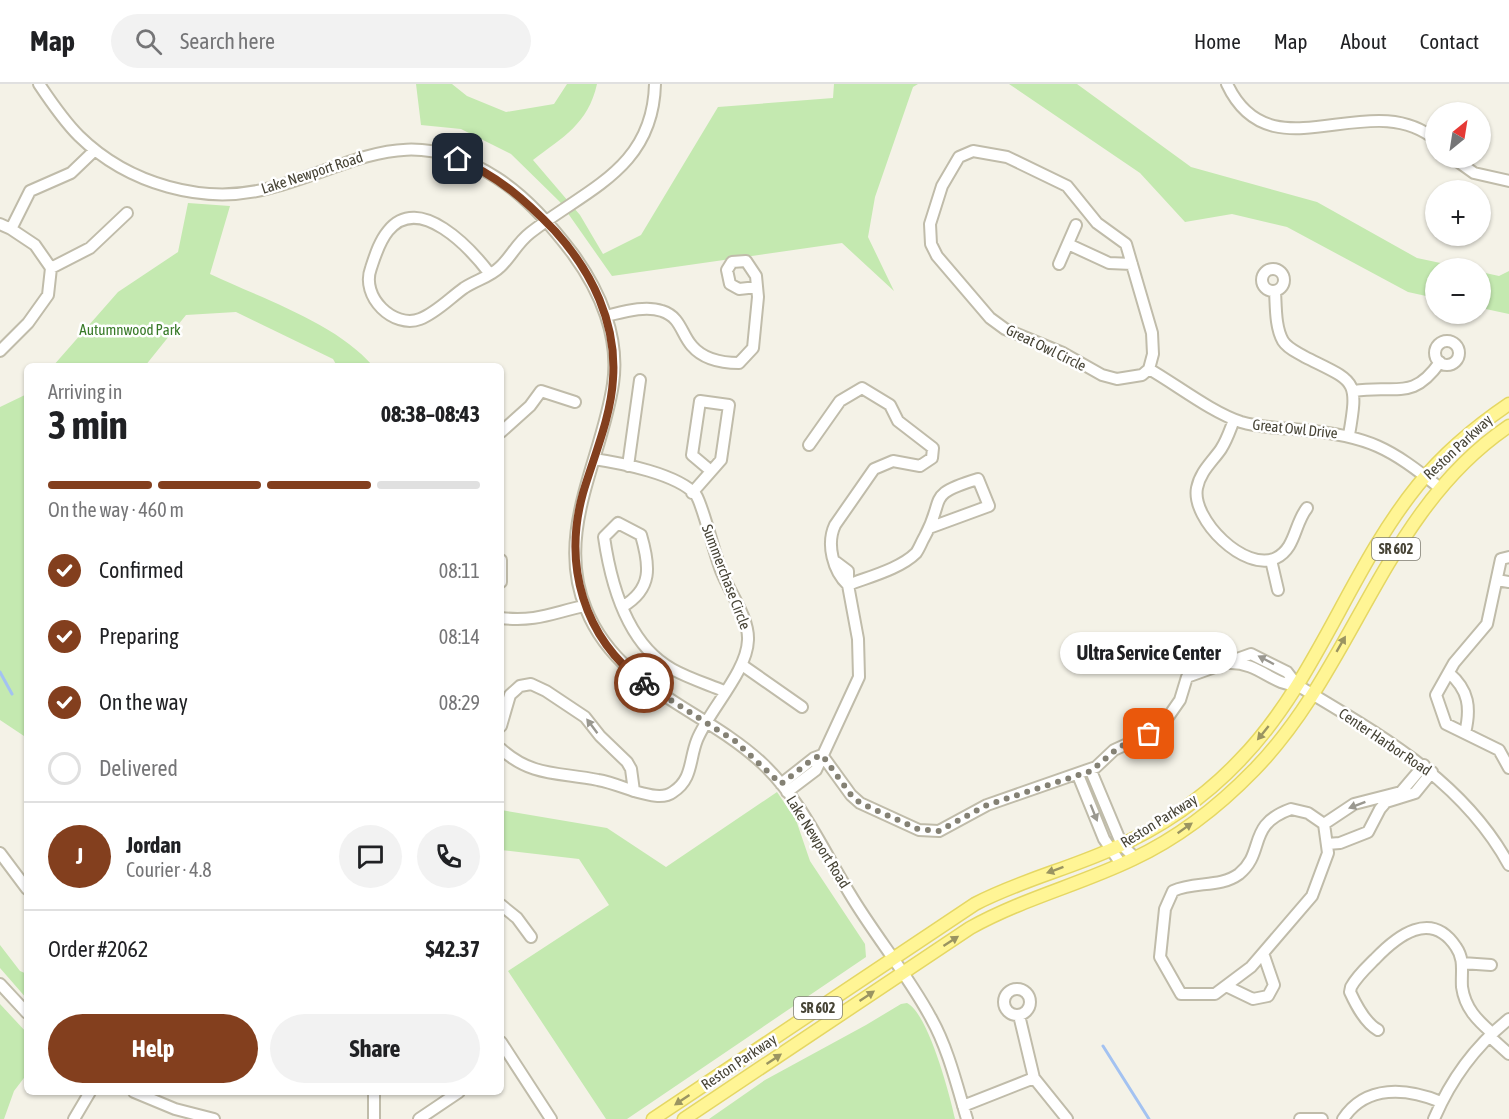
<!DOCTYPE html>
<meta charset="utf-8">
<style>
:root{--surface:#fff;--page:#f2f2f2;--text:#202124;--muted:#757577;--line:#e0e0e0;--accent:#833f1e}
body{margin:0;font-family:"Asap Condensed",sans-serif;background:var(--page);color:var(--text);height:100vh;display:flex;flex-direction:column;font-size:22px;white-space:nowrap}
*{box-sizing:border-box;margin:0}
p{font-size:20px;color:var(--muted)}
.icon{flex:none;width:33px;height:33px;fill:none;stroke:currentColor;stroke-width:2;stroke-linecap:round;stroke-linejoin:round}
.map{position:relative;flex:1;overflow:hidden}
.drawer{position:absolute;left:24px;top:279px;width:480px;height:732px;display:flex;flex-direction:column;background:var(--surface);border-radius:9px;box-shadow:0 2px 4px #0004}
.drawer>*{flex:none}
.needle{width:39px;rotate:30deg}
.fabs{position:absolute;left:1425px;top:18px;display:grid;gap:12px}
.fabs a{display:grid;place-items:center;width:66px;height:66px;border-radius:50%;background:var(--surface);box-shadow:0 2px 4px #0004;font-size:30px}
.pin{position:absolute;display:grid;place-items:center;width:51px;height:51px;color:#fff;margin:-26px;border-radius:12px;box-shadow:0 3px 9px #0006}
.courier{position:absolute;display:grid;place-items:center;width:60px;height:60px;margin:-30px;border:4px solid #833f1e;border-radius:50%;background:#fff;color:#222;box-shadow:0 2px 8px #0007}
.bubble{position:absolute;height:42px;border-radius:21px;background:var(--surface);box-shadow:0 2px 4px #0004;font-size:20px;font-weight:700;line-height:42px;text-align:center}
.overview em{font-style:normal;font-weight:700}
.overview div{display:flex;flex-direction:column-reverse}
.overview{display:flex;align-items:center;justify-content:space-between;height:102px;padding:0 24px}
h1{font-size:39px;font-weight:700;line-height:45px}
.bar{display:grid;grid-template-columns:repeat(4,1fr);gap:9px 6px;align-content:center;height:72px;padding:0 24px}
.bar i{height:8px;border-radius:4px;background:var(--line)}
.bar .selected{background:var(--accent)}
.bar p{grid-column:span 4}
.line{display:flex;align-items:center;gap:15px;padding:0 24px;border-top:2px solid var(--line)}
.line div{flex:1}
.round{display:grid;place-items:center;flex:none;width:63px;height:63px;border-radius:32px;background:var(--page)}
ol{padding:0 24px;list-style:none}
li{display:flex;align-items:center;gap:18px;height:66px}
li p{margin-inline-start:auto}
li .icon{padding:6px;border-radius:50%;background:var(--accent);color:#fff;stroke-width:4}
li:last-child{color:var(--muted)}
li i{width:33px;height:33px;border:3px solid var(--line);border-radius:50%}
.cta{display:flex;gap:12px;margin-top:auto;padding:12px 24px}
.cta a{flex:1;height:69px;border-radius:36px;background:var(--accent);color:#fff;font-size:24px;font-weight:700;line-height:69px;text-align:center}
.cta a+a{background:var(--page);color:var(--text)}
header{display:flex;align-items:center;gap:36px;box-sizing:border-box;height:84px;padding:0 30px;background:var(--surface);border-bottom:2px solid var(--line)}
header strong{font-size:28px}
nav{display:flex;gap:33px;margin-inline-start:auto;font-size:21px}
.search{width:420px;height:54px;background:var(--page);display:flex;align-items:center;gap:15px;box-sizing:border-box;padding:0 21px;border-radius:33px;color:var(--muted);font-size:22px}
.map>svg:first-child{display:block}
.green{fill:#c4e9b0}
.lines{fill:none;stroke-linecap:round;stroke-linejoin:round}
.stream{stroke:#a3c2f1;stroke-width:3}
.minor-casing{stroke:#c0bcaa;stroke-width:14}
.major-casing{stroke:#e5d764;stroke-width:15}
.minor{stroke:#fff;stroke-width:10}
.major{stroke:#fff595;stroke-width:12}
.oneway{fill:#9a9461}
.oneway2{fill:#9a9890}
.done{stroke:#848174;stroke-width:6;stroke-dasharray:0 10.8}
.route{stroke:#833f1e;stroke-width:8}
.labels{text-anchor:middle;stroke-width:5;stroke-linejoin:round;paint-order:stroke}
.shield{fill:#fff;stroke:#7e7c72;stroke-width:1.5}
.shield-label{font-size:14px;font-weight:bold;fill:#474436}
.street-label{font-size:15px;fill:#474436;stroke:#fff}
.park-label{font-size:15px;fill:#387a28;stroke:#fff}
</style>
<header>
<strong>Map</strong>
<div class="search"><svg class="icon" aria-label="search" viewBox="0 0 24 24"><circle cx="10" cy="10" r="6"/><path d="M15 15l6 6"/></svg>Search here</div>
<nav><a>Home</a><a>Map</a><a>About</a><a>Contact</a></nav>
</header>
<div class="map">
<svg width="1509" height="1035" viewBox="0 0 1509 1035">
<rect width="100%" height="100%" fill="#f4f2e7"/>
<!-- green -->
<path class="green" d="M416,0H452L467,12L506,28L554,20L567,0H597C588,40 563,53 533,76L580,131L603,170L641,151L718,23L833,14L834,0H918L913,3L875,113L868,153L894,207L842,159L612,192L560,118L511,70L461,45L421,41Z
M1009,0H1077L1191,83L1317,118L1417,174L1464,184H1436L1435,214L1408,208L1287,143L1232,130L1185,138L1140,89Z
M188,119L230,122L210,190C263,215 336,239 373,282H337L333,275L236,228L186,231L145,282H53L118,208L178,168Z
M1509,187V230L1481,224V188L1499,192Z
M27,310V654L0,636V323Z
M777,708L796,736L810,777L865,860L866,873L627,1035H606L508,887L609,821L579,775L501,766V726L607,744L666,783Z
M0,861L20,887L27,890V915L0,884Z
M907,919C928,929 950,1011 955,1035H709L765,996L866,941L901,920Z
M0,920L27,949V990L14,1007L4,1035H0Z"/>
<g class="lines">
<!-- stream -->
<path class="stream" d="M0,588L12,610
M1103,962L1149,1035"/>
<!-- minor casing -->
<g class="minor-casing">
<path id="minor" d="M39,0C51,18 64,37 79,52C128,100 204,122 270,104C357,81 407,36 497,94C527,113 552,142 573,170C600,207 620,253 613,300C602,375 554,449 586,525C618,605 705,625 763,680C801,716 823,766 850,810C875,852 908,891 931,934C948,964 957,1002 967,1035
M1227,0C1271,94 1369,0 1436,56
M973,67L1007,73L1067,102L1097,139L1126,160L1152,249L1153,270L1149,285L1142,291L1117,295L1102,291L1063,269L1005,245L990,234L937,172L931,160L930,140L942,102L959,73Z
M1453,74L1474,89L1509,97
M0,140L11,145L30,107L71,89L95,66
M11,145L35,161L51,184
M1068,160L1109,179L1132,180
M1059,180L1076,141
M1262 196a11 11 0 1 1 22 0a11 11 0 1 1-22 0Z
M490,190C471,165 419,108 388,147C379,158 375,172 371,184C360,213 394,245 420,235C436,229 450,214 464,204C476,196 490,193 500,183C511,173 517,159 530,149C586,105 653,85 655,0
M1275,207C1276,222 1275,243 1283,257C1288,265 1297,268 1305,273C1355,298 1359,294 1349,351
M606,232C623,228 645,221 662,227C681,233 681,250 692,262C704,276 722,279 739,279L753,264L758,213L756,192L746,177L732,178L727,186L730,200L739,205L757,203
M1435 269a12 12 0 1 1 24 0a12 12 0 1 1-24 0Z
M0,267L28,239L48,211L51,184L90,164L127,129
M1149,285C1177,301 1211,328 1241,338C1261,344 1283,344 1304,346C1369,352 1390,364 1440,404
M1354,307C1396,300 1412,318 1440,278
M1234,336C1230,346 1227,356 1221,365C1212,378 1200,388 1197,404C1191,435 1245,489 1276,474C1296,464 1294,440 1307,424
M501,348L530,322L541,307L575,318
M809,361L840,317L862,304L890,321L898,337L933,364L932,374L920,382L893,377L874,385L835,441C826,460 833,487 848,501
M594,375C621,379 678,390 696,411C703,421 715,473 722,489C730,509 749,534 748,556C747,588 709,626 697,656C689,676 693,695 673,708C663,716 645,710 634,707
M628,382L640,296
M692,409L721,376L729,321L700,317L692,371L711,387
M1509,473L1501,475L1487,540L1454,579L1436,611L1446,640L1499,666L1509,684
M501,476V498
M1271,476L1278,506
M1497,496L1509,498
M848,501C868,493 900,485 916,469C919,465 922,457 925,452C946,413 925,411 978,395L989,422L929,444
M622,523C653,505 650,482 641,451L618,439L604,453C611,501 627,560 672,585C688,594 707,600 724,607
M501,534C536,538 552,529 584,522
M1229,579C1259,578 1273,602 1297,601C1378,650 1462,695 1509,781
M742,581L802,623
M1449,589C1469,606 1471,624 1465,649
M501,642L510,611L520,602L531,600L546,607L585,633L600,652L627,678L631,685L634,707C622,703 610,698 598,696C559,688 532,693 501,665
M822,671L851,711L860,719L919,746L939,747L987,721L1096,683L1114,666L1149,650L1164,639L1180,616L1187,593L1251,570L1287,588L1297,601
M1091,687L1122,761L1135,774
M1078,691L1104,755L1121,780
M781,700L814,674L822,671
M787,708L816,686L859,593L858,555L848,501V487L836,478
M1291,725L1308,729L1324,740L1328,769L1312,812L1251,883L1215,910H1181L1160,873L1165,825L1173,807C1194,797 1220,804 1239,790C1266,768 1246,741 1291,725Z
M1324,740L1354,720L1401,708L1424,681
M1327,760L1340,759L1368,748L1380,725L1386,718L1415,709L1432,688
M0,769L27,805
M501,821L517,834L531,853
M1462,879L1491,881
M0,900L27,929
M1226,902L1253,915L1268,912L1274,901L1263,869
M1004 918a13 13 0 1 1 26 0a13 13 0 1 1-26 0Z
M1019,931L1034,994L1067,1035
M1378,946C1365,939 1356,921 1350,908L1351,903C1357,892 1366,884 1375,875C1397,852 1431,825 1456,863C1465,876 1461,888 1462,903C1465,924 1477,936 1492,949
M1489,952L1509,970
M501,958L551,1035
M134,1008L175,1025L214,1035
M963,1022L1034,994
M74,1035L90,1008
M374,1035V1008
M419,1035L459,1008
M1300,1035H1322
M1343,1035C1366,1000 1407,1004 1441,1018
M1434,1035C1451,995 1475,962 1509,935"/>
</g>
<!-- major casing -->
<g class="major-casing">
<path id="major" d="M653,1035L975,820C1019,797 1065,786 1110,766C1158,745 1204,714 1240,676C1317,597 1349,486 1418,401C1444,369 1475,343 1509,320
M684,1035L970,844C1024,814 1079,801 1133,775C1178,754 1219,722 1254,686C1355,583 1384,426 1509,342"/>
</g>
<!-- minor -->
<use href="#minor" class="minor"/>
<!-- major -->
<use href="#major" class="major"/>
</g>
<!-- one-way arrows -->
<defs><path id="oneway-solid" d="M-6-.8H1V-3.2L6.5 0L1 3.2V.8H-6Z" transform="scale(1.5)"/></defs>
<g class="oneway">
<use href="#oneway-solid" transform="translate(1341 560) rotate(-60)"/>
<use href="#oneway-solid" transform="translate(1263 649) rotate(129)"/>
<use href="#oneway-solid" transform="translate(1185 744) rotate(-35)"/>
<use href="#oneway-solid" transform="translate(1055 786) rotate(160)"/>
<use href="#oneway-solid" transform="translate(951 857) rotate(-33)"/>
<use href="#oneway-solid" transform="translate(867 912) rotate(-34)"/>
<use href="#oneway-solid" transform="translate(774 975) rotate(-34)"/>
<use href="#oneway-solid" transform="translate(682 1016) rotate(146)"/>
</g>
<g class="oneway2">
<use href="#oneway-solid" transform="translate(1266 576) rotate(-152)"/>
<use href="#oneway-solid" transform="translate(592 642) rotate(-127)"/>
<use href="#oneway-solid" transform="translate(1357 721) rotate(159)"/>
<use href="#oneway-solid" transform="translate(1094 729) rotate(68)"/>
</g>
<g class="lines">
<!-- done -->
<path class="done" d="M644,599L735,657L781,700L814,674L822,671L851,711L860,719L918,745L939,747L987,721L1091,687L1119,663L1149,650"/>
<!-- route -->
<path class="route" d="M458,75C498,92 525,116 555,147C592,188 617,239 613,295C611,333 594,372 583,409C563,481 583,553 644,599"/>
</g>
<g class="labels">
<!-- shield labels -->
<g class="shield">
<rect x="1372" y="454" width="48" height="22" rx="4.5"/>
<rect x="794" y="913" width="48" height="22" rx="4.5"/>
</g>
<g class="shield-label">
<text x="1396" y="470">SR 602</text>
<text x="818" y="929">SR 602</text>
</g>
<!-- street labels -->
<g class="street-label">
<text transform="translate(312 89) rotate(-18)" y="5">Lake Newport Road</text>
<text transform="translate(1046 264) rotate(26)" y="5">Great Owl Circle</text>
<text transform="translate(1295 345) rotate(6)" y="5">Great Owl Drive</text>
<text transform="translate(1458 363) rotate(-43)" y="5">Reston Parkway</text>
<text transform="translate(726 493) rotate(69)" y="5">Summerchase Circle</text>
<text transform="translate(1385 658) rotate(34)" y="5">Center Harbor Road</text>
<text transform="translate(1159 737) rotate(-32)" y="5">Reston Parkway</text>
<text transform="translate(818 758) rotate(58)" y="5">Lake Newport Road</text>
<text transform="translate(739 978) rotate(-34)" y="5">Reston Parkway</text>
</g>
<!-- park labels -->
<g class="park-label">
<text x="130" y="251">Autumnwood Park</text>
</g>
</g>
</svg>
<div class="fabs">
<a><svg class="needle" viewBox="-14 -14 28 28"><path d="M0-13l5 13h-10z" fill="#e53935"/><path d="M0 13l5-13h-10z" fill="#757577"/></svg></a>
<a>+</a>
<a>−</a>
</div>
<div class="pin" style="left:1149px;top:650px;background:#ea580c"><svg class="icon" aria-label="bag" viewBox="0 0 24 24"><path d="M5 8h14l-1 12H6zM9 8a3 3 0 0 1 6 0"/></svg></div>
<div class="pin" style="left:458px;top:75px;background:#1f2937"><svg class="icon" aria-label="home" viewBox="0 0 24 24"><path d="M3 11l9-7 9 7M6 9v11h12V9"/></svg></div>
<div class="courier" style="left:644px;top:599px"><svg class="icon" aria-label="bike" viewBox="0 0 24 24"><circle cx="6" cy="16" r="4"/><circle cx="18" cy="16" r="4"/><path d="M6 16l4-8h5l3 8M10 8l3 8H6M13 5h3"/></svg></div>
<div class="bubble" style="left:1060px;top:548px;width:177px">Ultra Service Center</div>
<section class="drawer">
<div class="overview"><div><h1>3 min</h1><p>Arriving in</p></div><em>08:38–08:43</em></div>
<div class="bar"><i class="selected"></i><i class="selected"></i><i class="selected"></i><i></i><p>On the way · 460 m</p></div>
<ol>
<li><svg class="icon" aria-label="check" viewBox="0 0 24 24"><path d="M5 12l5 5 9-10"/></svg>Confirmed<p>08:11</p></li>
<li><svg class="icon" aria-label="check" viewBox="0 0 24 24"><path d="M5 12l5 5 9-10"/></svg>Preparing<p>08:14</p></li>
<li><svg class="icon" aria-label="check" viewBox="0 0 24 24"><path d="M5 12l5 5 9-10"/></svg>On the way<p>08:29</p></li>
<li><i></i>Delivered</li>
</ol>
<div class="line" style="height:108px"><b class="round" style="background:var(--accent);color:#fff">J</b><div><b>Jordan</b><p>Courier · 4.8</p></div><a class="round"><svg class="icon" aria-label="chat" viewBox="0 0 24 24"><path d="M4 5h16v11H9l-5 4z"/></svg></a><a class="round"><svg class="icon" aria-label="phone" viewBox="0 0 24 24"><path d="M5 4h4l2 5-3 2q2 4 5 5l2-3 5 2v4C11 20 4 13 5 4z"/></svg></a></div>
<div class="line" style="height:78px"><div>Order #2062</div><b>$42.37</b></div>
<div class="cta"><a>Help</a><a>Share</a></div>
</section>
</div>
